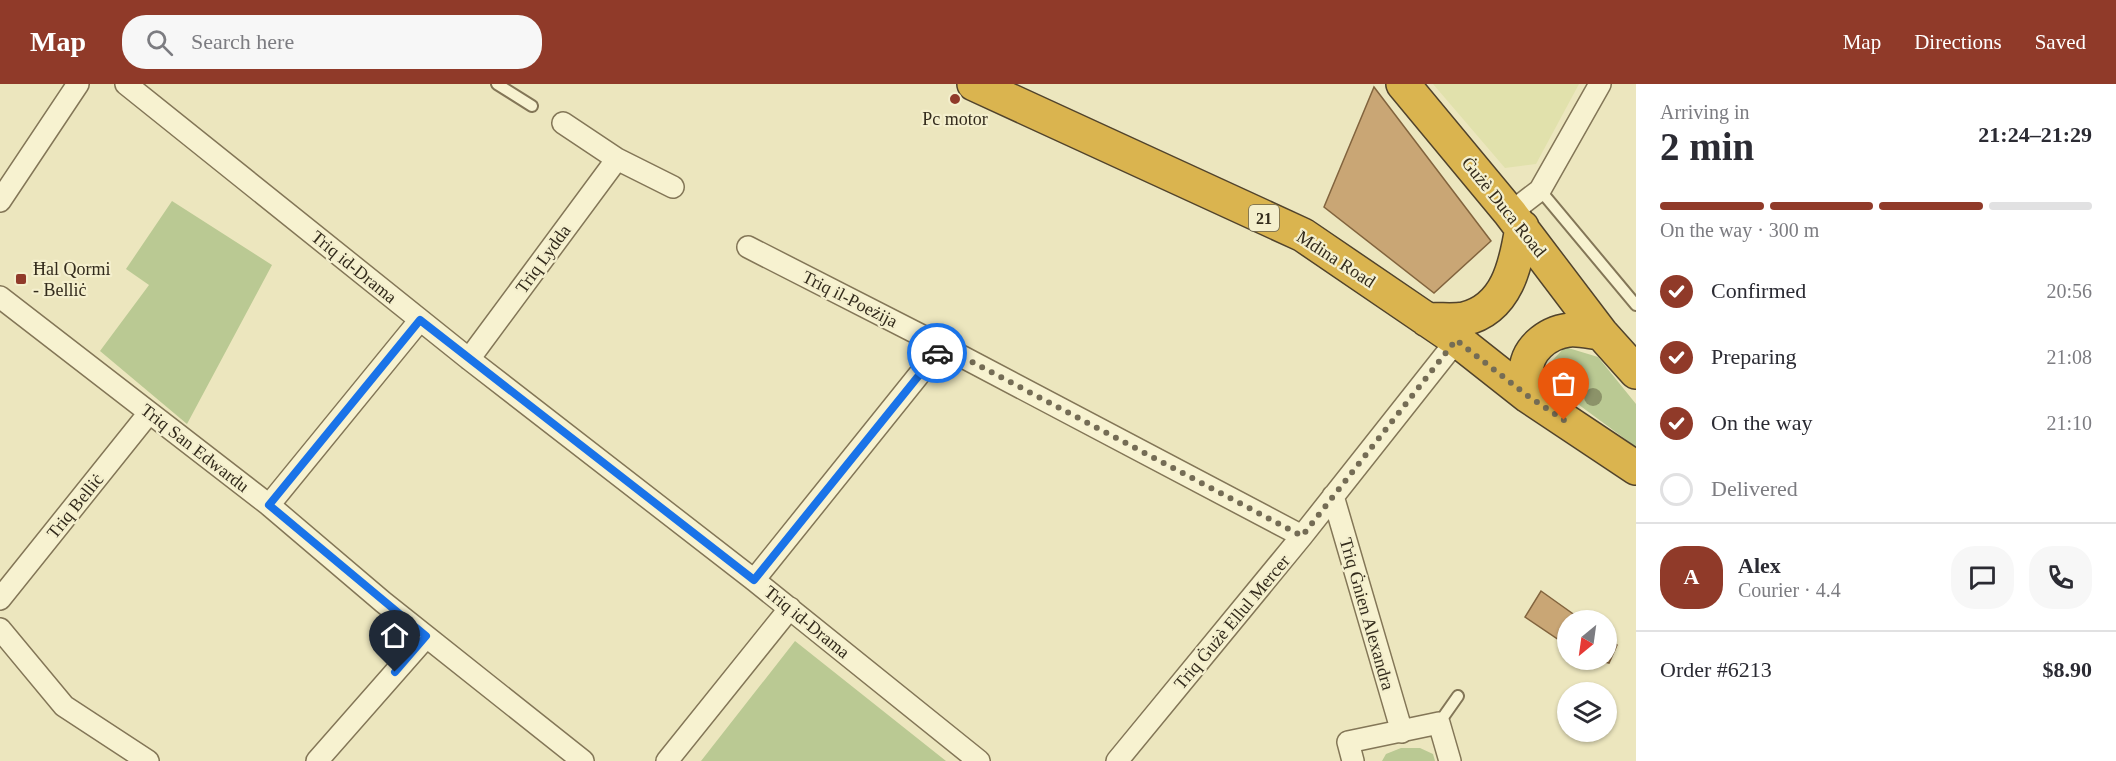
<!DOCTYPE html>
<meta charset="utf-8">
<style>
:root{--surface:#fff;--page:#f7f7f7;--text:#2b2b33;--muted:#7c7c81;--line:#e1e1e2;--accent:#903a29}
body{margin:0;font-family:Georgia,serif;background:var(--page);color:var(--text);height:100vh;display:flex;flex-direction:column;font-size:22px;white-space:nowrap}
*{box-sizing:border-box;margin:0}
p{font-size:20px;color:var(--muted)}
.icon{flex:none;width:33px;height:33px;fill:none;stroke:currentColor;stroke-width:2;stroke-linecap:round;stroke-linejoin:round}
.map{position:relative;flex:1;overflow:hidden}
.panel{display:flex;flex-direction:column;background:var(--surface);width:480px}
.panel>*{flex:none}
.needle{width:39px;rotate:209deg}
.controls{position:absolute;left:1557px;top:526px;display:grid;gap:12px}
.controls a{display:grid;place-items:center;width:60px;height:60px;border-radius:50%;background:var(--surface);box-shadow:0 2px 4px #0004;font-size:30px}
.pin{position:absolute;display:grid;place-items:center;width:51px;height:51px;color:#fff;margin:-62px -26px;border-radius:50% 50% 50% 0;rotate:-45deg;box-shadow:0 0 6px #0007}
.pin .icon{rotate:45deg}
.courier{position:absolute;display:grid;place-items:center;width:60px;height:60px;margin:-30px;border:4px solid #1a73e8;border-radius:50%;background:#fff;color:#222;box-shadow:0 2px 8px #0007}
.head em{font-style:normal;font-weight:800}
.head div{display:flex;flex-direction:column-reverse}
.head{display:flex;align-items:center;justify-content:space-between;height:102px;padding:0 24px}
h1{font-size:39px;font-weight:800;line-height:45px}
.bar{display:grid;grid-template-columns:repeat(4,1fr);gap:9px 6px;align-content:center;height:72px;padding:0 24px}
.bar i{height:8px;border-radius:4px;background:var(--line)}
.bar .current{background:var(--accent)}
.bar p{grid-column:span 4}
.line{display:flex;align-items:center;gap:15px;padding:0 24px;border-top:2px solid var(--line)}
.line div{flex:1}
.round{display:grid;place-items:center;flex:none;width:63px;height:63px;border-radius:24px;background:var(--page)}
ol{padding:0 24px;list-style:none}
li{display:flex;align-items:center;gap:18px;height:66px}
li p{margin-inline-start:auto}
li .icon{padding:6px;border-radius:50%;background:var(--accent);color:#fff;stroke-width:4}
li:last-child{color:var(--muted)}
li i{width:33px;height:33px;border:3px solid var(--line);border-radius:50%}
header{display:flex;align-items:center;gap:36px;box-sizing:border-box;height:84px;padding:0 30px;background:var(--accent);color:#fff}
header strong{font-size:28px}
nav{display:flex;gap:33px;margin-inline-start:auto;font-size:21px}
.search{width:420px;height:54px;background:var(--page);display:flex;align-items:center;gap:15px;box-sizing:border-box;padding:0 21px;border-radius:24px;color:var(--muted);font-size:22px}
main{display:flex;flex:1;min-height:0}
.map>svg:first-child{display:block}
.farmland{fill:#e1e1ac}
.green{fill:#bac993}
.building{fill:#c9a675;stroke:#82643e;stroke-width:1.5}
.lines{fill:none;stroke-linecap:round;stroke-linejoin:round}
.lane-casing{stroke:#837657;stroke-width:14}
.street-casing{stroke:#837657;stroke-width:24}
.highway-casing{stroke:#51432c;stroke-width:36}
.lane{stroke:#f7f2d0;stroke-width:10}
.street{stroke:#f7f2d0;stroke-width:21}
.highway{stroke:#dab44f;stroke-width:33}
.tree{fill:#8c9369}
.done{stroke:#746c55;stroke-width:6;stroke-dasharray:0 10.8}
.route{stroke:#1a73e8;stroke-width:8}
.poi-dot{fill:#903a29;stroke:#f4efcd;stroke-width:2}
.labels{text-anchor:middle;stroke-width:4.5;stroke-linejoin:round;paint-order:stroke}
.shield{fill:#f4efcd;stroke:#6d6651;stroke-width:1.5}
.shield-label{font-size:16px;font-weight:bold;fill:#332b1c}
.poi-label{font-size:18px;fill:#332b1c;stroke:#f4efcd}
.street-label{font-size:18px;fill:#332b1c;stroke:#f4efcd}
</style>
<header>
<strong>Map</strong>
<div class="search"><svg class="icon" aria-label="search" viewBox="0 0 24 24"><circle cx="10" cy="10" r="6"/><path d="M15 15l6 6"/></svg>Search here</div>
<nav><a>Map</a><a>Directions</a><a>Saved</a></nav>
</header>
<main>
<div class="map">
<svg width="1636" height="677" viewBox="0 0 1636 677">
<rect width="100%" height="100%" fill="#ece6be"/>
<!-- farmland -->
<path class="farmland" d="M1433,0H1579L1536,80L1505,84Z"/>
<!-- green -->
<path class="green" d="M172,117L272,181L187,340L100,267L149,201L126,185Z
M1565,263L1598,273L1636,320V363L1552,301L1551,278Z
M795,557L946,677H701Z
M1401,664H1420L1433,670L1435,677H1382L1386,670Z"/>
<!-- building -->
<path class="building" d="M1374,3L1491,157L1434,209L1324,123Z
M1541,507L1583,537H1568V562L1525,533Z
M1606,554L1617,561L1609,579L1598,576H1606Z"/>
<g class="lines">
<!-- lane casing -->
<g class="lane-casing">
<path id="lane" d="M497,0L532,22
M1540,106L1636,221
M1439,639L1458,612"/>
</g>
<!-- street casing -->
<g class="street-casing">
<path id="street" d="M126,0L469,275L754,496L979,677
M563,39L617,75L673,103
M0,117L78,0
M1510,129L1540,106L1600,0
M748,163L942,262L1302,452
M0,213L269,421L383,518L583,677
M469,275L617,75
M1333,412L1402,648
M269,421L420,236
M754,496L942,262
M0,515L149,329
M0,545L64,622L148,677
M317,677L426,553
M667,677L790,524
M1117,677L1302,452L1457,256
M1353,677L1348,658L1439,639L1450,677"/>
</g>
<!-- highway casing -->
<g class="highway-casing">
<path id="highway" d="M974,0L1303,151L1457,256L1528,312L1636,384
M1403,0L1510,129L1601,249L1636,288
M1427,236C1438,235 1453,237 1464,235C1507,225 1516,181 1522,143
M1528,312C1527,305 1526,297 1526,289C1526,266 1546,249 1569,246C1579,245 1591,248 1601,249"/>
</g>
<!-- lane -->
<use href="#lane" class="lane"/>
<!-- street -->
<use href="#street" class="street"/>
<!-- highway -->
<use href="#highway" class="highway"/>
</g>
<!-- trees -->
<g class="tree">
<circle cx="1566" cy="288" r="9"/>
<circle cx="1593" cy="313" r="9"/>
</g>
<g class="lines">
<!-- done -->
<path class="done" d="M937,269L942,262L1302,452L1456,256L1528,312L1564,336"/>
<!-- route -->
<path class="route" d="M395,588L426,552L269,421L420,236L754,496L937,269"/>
</g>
<!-- markers -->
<g class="poi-dot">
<circle cx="955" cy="15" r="6"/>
<rect x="15" y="189" width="12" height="12" rx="3"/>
</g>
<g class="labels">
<!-- shield labels -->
<rect class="shield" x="1249" y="121" width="30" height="26" rx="4.5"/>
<g class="shield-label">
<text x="1264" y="140">21</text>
</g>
<!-- poi labels -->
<g class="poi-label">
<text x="955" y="41">Pc motor</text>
<text x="33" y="191" text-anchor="start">Ħal Qormi<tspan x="33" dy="21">- Belliċ</tspan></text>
</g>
<!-- street labels -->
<g class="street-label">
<text transform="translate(1504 123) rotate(51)" y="6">Ġużè Duca Road</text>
<text transform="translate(543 175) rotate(-54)" y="6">Triq Lydda</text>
<text transform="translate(1336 175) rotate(33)" y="6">Mdina Road</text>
<text transform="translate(354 183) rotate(39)" y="6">Triq id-Drama</text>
<text transform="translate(850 215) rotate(27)" y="6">Triq il-Poeżija</text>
<text transform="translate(195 364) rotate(38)" y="6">Triq San Edwardu</text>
<text transform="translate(75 422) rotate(-51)" y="6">Triq Belliċ</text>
<text transform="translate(1367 530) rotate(74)" y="6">Triq Ġnien Alexandra</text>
<text transform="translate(807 538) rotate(39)" y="6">Triq id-Drama</text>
<text transform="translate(1232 538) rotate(-50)" y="6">Triq Ġużè Ellul Mercer</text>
</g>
</g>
</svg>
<div class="controls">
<a><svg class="needle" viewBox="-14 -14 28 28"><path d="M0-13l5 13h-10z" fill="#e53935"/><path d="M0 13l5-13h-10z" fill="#7c7c81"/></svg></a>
<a><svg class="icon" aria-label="layers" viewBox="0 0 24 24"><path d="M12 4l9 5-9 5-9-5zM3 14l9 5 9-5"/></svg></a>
</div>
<div class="pin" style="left:1564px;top:336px;background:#ea580c"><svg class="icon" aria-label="bag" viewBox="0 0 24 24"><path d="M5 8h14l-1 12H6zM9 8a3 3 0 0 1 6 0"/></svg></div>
<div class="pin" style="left:395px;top:588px;background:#1f2937"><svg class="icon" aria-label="home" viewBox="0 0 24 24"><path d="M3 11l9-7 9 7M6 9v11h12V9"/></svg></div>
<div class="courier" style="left:937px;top:269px"><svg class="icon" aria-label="car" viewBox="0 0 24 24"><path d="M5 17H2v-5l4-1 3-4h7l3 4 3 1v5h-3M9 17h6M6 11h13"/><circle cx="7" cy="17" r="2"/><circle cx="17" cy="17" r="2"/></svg></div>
</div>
<section class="panel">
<div class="head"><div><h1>2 min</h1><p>Arriving in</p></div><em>21:24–21:29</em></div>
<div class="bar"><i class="current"></i><i class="current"></i><i class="current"></i><i></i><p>On the way · 300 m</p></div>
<ol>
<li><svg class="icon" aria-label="check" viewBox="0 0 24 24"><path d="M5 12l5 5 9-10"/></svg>Confirmed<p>20:56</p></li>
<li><svg class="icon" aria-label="check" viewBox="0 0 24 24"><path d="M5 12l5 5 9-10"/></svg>Preparing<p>21:08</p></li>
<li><svg class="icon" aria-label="check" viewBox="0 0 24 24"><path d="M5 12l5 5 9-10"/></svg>On the way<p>21:10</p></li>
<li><i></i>Delivered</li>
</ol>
<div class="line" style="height:108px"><b class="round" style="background:var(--accent);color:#fff">A</b><div><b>Alex</b><p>Courier · 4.4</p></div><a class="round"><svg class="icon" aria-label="chat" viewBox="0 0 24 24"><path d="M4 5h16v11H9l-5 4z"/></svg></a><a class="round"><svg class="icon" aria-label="phone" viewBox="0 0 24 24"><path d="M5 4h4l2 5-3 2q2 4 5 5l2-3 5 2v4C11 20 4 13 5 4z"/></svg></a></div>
<div class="line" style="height:78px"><div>Order #6213</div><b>$8.90</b></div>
</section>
</main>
